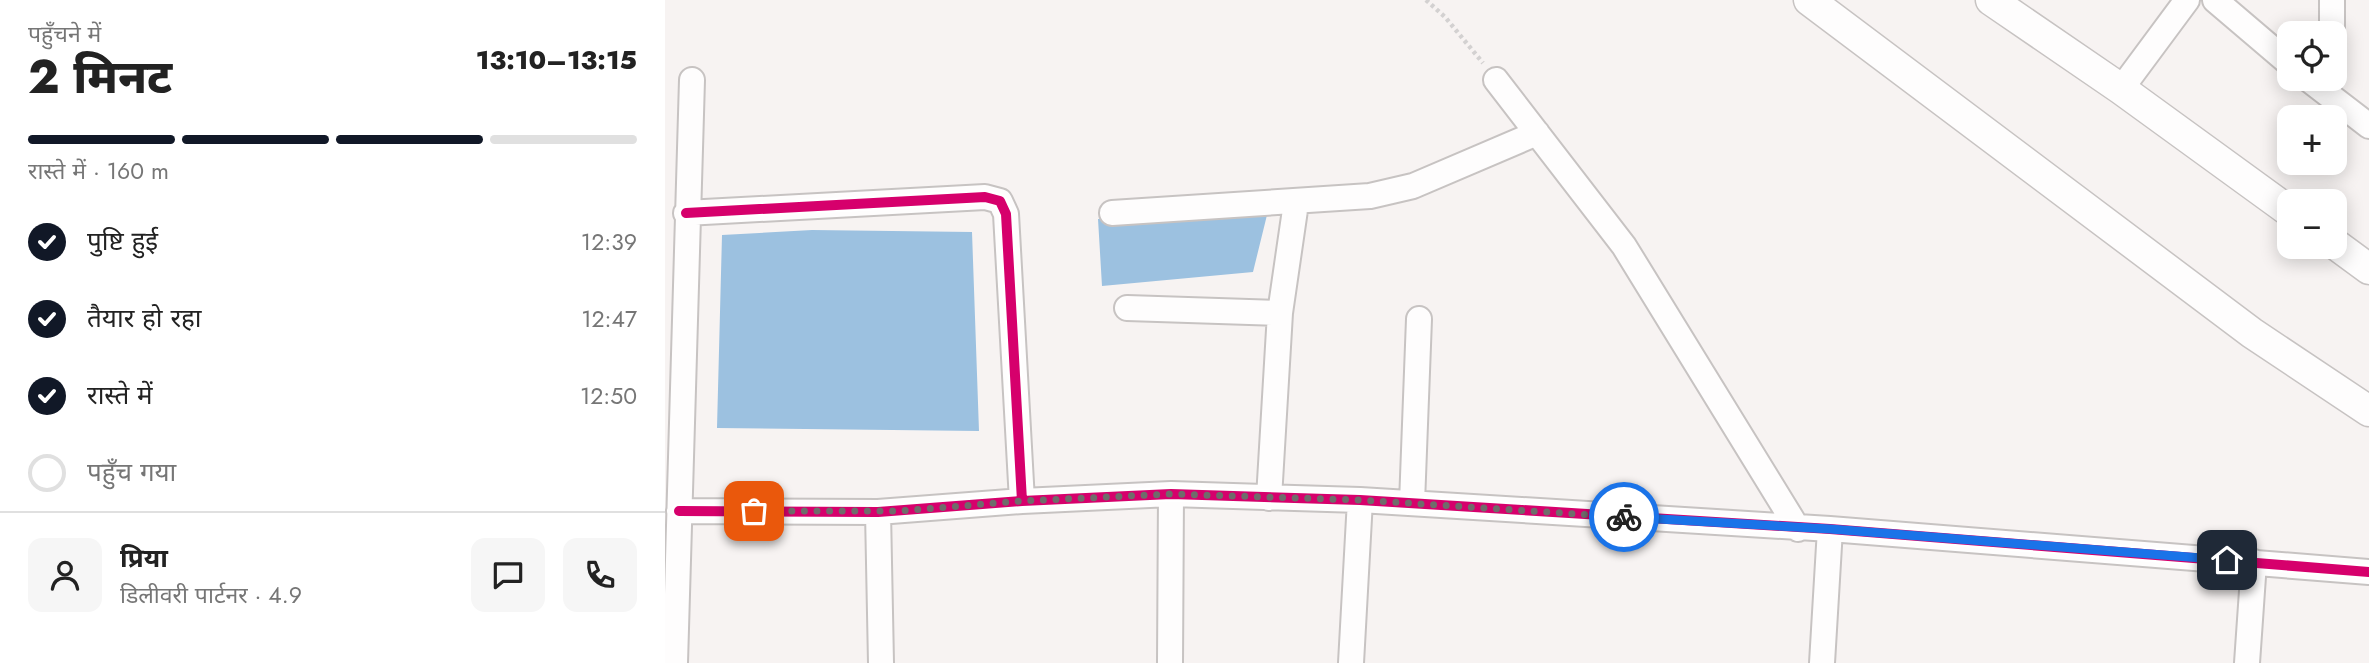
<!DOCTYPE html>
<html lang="hi">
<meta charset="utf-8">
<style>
:root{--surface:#fff;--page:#f6f6f6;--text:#222;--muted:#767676;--line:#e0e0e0;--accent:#111827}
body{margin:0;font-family:Jost,"Noto Sans Devanagari",sans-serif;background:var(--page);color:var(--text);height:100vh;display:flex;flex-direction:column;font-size:26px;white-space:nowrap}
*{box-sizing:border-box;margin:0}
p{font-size:23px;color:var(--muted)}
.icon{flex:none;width:38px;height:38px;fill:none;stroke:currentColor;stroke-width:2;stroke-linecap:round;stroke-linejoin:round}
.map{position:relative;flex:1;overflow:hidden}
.panel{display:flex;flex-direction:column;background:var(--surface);width:665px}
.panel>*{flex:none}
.buttons{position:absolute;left:1612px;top:21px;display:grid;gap:14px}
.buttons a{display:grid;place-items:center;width:70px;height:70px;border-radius:14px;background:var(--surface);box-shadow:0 4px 18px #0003;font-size:35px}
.pin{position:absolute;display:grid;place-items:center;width:60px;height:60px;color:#fff;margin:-30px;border-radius:14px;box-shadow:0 4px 10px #0006}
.courier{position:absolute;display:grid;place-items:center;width:70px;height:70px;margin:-35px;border:5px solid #1a73e8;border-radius:50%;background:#fff;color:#222;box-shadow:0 2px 9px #0007}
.headline em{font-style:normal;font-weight:800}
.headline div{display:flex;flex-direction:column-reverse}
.headline{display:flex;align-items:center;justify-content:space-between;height:119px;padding:0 28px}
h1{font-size:46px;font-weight:800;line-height:52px}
.bar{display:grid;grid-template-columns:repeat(4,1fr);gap:10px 7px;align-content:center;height:84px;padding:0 28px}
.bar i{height:9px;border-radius:5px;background:var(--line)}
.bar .on{background:var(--accent)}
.bar p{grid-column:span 4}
.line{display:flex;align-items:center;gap:18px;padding:0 28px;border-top:2px solid var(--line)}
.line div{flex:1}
.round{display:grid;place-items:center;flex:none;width:74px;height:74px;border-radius:14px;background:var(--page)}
ol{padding:0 28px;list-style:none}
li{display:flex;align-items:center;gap:21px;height:77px}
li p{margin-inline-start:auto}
li .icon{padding:7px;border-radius:50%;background:var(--accent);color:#fff;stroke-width:4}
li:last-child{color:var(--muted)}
li i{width:38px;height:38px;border:4px solid var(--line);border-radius:50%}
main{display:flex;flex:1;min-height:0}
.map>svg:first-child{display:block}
.water{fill:#9cc1e0}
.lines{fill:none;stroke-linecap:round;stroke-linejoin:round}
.minor-casing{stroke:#c7c3c2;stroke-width:28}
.tertiary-casing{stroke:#c7c3c2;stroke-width:33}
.path{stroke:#d3d1d1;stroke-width:4.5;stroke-dasharray:3.5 3.5;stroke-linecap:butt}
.minor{stroke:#fefdfd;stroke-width:24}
.tertiary{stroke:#fefdfd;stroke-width:30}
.cycleway-casing{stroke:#fff;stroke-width:15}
.cycleway{stroke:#d6006c;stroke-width:10}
.done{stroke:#6f6c6b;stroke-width:7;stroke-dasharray:0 12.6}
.route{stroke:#1a73e8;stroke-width:9}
</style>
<main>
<section class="panel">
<div class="headline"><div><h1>2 मिनट</h1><p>पहुँचने में</p></div><em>13:10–13:15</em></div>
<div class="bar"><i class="on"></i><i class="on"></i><i class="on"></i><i></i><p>रास्ते में · 160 m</p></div>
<ol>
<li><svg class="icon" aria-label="check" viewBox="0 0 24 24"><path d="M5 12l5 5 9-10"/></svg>पुष्टि हुई<p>12:39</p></li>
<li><svg class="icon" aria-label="check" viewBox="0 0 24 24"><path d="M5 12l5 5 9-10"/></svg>तैयार हो रहा<p>12:47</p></li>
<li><svg class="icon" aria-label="check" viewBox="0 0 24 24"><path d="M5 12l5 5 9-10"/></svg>रास्ते में<p>12:50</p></li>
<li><i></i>पहुँच गया</li>
</ol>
<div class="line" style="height:126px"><a class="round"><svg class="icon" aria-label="person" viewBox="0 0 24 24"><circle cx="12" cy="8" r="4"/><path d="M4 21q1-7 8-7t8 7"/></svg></a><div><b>प्रिया</b><p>डिलीवरी पार्टनर · 4.9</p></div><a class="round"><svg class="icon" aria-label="chat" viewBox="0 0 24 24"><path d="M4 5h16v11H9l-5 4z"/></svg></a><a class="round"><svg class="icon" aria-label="phone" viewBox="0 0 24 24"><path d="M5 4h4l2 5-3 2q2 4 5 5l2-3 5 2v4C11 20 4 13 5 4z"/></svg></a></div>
</section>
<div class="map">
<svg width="1704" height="663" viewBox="0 0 1704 663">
<rect width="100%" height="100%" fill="#f7f3f2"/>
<!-- water -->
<path class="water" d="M487,213L602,215L588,272L437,286L433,219Z
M147,230L307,232L314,431L52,428L57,235Z"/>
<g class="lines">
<!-- minor casing -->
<g class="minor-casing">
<path id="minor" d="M1550,0L1624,63
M1667,0V33
M1643,79L1704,126
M831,80L959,246L1133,529
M1456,89L1522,0
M447,213L705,196L748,186L872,133
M462,308L615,313
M604,498L615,313L631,203
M357,501L506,494L695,500L1165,529L1704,572
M747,503L754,319
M14,511L213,512L357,501L341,214L335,201L320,197L21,213
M213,512L216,663
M10,663L27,80
M505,663L506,494
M686,663L695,500
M1157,663L1165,529
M1582,663L1589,562"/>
</g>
<!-- tertiary casing -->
<g class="tertiary-casing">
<path id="tertiary" d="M1144,0L1587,333L1704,411
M1326,0L1456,89L1624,211
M1670,244L1704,269"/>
</g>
<!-- path -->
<path class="path" d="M761,0L780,17L818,63"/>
<!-- minor -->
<use href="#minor" class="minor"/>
<!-- tertiary -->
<use href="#tertiary" class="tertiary"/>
<!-- cycleway casing -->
<g class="cycleway-casing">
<path id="cycleway" d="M357,501L506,494L695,500L1165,529L1704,572
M14,511L213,512L357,501L341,214L335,201L320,197L21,213"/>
</g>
<!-- cycleway -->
<use href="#cycleway" class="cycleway"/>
</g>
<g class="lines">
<!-- done -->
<path class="done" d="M89,511H234L357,501L506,494L695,500L959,517"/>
<!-- route -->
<path class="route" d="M959,517L1165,529L1562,560"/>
</g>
</svg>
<div class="buttons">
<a><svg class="icon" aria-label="locate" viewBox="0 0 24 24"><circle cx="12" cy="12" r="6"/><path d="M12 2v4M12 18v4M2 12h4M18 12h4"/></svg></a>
<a>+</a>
<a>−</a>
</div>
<div class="pin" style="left:89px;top:511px;background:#ea580c"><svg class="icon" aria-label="bag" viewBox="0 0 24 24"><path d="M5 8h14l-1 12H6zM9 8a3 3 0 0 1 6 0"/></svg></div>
<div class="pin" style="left:1562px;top:560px;background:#1f2937"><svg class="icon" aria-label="home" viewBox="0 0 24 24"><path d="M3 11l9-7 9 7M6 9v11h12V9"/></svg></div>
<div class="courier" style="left:959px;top:517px"><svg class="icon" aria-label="bike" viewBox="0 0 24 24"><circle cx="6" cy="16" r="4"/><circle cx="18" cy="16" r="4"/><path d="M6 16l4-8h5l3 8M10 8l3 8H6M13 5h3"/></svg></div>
</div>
</main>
